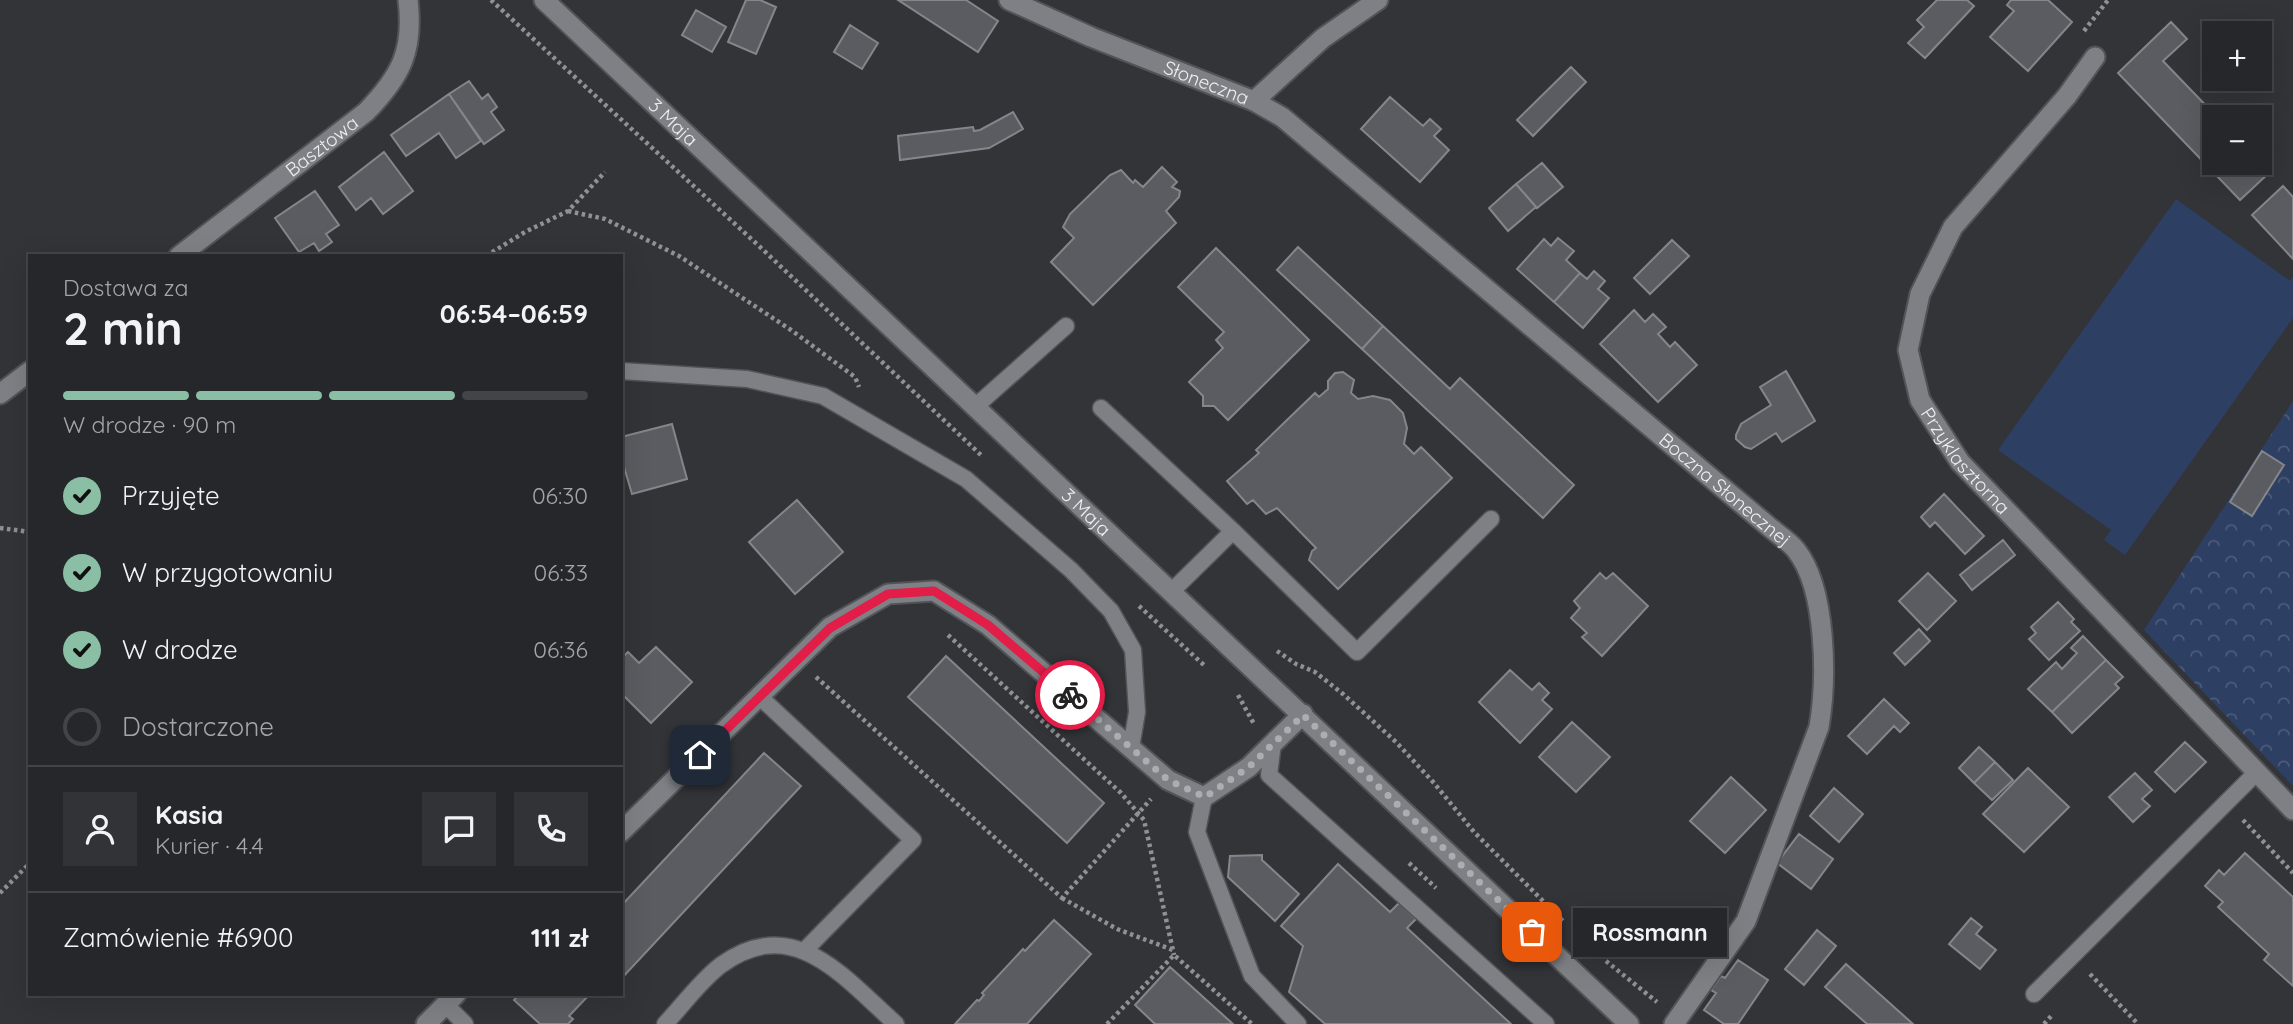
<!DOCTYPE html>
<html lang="pl">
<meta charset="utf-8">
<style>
:root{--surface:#26272a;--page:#323336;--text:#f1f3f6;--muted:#a4a5a8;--line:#424447;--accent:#8abfa5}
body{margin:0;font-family:Quicksand,sans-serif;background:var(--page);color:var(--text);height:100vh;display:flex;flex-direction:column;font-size:26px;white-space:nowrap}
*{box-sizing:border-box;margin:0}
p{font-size:23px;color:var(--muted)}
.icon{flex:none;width:38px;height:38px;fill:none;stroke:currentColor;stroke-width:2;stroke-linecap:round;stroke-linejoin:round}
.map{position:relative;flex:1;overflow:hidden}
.sheet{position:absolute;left:28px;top:254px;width:595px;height:742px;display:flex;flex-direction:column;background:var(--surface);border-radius:0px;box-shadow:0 7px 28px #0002,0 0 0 2px var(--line)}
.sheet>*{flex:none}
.tools{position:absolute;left:2202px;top:21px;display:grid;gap:14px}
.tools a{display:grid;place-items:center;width:70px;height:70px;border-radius:0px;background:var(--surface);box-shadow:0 7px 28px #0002,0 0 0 2px var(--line);font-size:35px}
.pin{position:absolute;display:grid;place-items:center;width:60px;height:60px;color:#fff;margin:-30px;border-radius:14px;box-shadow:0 4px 10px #0006}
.courier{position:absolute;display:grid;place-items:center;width:70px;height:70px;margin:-35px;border:5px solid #e11d48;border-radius:50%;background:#fff;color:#222;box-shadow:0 2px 9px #0007}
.bubble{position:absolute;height:49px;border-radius:0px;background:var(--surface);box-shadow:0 7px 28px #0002,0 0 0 2px var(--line);font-size:23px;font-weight:700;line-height:49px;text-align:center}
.overview em{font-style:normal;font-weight:700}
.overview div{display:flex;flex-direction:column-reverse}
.overview{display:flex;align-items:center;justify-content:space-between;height:119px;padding:0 35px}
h1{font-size:46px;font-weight:700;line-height:52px}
.bar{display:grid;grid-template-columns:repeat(4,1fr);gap:10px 7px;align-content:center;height:84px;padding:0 35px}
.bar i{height:9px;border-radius:5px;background:var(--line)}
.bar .selected{background:var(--accent)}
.bar p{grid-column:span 4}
.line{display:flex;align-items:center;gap:18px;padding:0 35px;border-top:2px solid var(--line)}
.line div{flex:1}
.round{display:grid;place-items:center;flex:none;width:74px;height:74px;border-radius:0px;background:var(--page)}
ol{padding:0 35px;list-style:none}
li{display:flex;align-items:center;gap:21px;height:77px}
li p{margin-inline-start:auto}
li .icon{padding:7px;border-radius:50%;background:var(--accent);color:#111;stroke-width:4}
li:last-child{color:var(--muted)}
li i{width:38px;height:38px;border:4px solid var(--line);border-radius:50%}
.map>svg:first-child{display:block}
.park{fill:url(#park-crowns)}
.pitch{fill:#2e3f64}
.building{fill:#5a5c61;stroke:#84868b;stroke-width:2}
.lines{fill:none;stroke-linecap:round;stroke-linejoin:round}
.service-casing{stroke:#515356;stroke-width:19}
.minor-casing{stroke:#515356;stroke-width:23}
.tertiary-casing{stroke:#515356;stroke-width:23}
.path{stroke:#909195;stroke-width:4.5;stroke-dasharray:3.5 3.5;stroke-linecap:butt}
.service{stroke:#7e8085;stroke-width:16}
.minor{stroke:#7e8085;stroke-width:19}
.tertiary{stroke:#7e8085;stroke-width:19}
.done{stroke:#acadb0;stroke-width:7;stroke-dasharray:0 12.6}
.route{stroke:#e11d48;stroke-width:9}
.labels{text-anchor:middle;stroke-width:5;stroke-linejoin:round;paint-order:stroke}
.street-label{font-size:19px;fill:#edeef1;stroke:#1b1c1e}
</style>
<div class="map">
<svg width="2293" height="1024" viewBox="0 0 2293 1024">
<defs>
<pattern id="park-crowns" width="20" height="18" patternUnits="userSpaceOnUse" patternTransform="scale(1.75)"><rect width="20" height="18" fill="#2e3f64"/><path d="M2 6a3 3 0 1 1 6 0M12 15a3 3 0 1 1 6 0" fill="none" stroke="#4d5b7b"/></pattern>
</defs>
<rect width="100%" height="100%" fill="#323438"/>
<!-- park -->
<path class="park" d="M2293,401V786L2144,630Z"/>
<!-- pitch -->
<path class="pitch" d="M2176,199L2290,281L2293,277V318L2125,555L2104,540L2111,530L1998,450Z"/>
<!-- building -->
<path class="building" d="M746,0H760L776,7L756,54L728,42Z
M898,0H966L998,21L978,52Z
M1937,0H1967L1974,6L1925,58L1908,43L1924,27L1917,20Z
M2011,0H2048L2072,22L2028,71L1990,37L2014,11L2007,5Z
M696,10L726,27L712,52L682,35Z
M2171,22L2187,39L2163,61L2217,117H2214V163L2259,161L2270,172L2240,200L2118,73Z
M850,25L878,43L862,69L834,52Z
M1571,67L1586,82L1533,136L1517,120Z
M469,81L482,99L488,94L497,107L491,112L504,130L484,144L449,94Z
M449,94L481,141L456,158L439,133L406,156L391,135Z
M1390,97L1423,126L1430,119L1441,129L1434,136L1449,150L1420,182L1361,129Z
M1013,112L1023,129L989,148L900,160L898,136L973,127L974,131L980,130Z
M384,152L413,191L383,214L371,198L356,210L339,187Z
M1542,163L1563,187L1537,208L1516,184Z
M1162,167L1177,182L1172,187L1180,191L1179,197L1166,211L1176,223L1093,305L1051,262L1074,238L1063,227L1070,214L1110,175L1121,170L1133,183L1135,180L1143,187Z
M1516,184L1536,207L1508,231L1489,208Z
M2283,186L2293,197V259L2252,215Z
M315,191L339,225L326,234L332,242L319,251L314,243L299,252L275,218Z
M1558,238L1574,251L1566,260L1580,273L1554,302L1517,269L1544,239L1551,246Z
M1672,240L1689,256L1650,294L1634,278Z
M1298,247L1383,326L1362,349L1277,270Z
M1216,248L1309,340L1228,420L1214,406H1203V396L1189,382L1223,348L1216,340L1224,332L1178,287Z
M1594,271L1605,281L1598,289L1609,298L1583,328L1554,302L1580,273L1587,279Z
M1634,310L1645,322L1653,314L1666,327L1658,334L1670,347L1675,342L1697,365L1658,402L1600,344Z
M1383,326L1450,389L1460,378L1574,485L1543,518L1362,349Z
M1786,371L1815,421L1782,442L1776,433L1751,449L1745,447L1736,439V435L1741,424L1771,405L1760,387Z
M1343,372L1354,380L1351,393L1358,399L1373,396L1390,400L1403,413L1407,428L1404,444L1414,454L1421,447L1452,478L1338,589L1309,560L1312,551L1316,548L1277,508L1266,514L1253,500L1247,504L1227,481L1259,453L1256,450L1315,393L1319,397L1328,389V381L1335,373Z
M672,424L687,479L632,494L624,467H621V437Z
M2262,451L2284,465L2252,516L2230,502Z
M1944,494L1984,536L1965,554L1935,522L1930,527L1921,517Z
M797,500L843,552L795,594L749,542Z
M2003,540L2015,555L1972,590L1960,575Z
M1600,573L1606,579L1613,573L1648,606L1602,656L1582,637L1587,633L1571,618L1580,608L1574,601Z
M1928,573L1956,601L1927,630L1899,601Z
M2058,602L2074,619L2071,622L2080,631L2049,660L2029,639L2036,633L2031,627Z
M1919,629L1930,641L1905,665L1894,653Z
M2083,636L2106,660L2052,712L2028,689L2056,662L2062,669L2077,653L2071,648Z
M656,647L692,682L651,723L621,693V659L628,652L639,663Z
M946,656L1104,803L1067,843L908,697Z
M2106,660L2123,677L2115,684L2119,688L2072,733L2052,712Z
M1510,670L1532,690L1539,683L1549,693L1542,700L1552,709L1520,743L1479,702Z
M1884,699L1909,723L1900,732L1894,726L1867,754L1848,736Z
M1572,722L1610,757L1576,792L1539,757Z
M2185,742L2206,762L2175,792L2155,772Z
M1979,747L1995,762L1974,783L1959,768Z
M764,753L801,786L621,979V906Z
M1995,762L2013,780L1992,800L1974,783Z
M2028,768L2069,807L2024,852L1983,814Z
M2135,773L2152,790L2142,799L2150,806L2133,822L2109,797Z
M1731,777L1766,810L1725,853L1690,821Z
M1834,788L1863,814L1839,842L1810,816Z
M1799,834L1833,859L1811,889L1777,863Z
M2245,853L2293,897V986L2264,960L2269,954L2218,907L2223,902L2205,886L2219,870L2224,875Z
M1262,855V860L1299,894L1275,921L1228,877L1230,856Z
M1338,864L1390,912L1399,903L1416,919L1407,928L1511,1024H1325L1289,992L1303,946L1281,926Z
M1971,918L1982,927L1976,934L1996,950L1980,969L1949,944Z
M1054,920L1091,954L1027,1024H955L977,1000L979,1001L984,995L982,993L1023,949L1025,951Z
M1817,930L1836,946L1804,985L1785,969Z
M1738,960L1768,980L1738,1024H1724L1704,1010L1716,993L1711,990L1721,976L1725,978Z
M1846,964L1913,1024H1867L1825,987Z
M1170,967L1233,1024H1155L1135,1005Z
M520,994H590L569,1016L573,1019L568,1024H540L514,1000Z"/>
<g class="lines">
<!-- service casing -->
<g class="service-casing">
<path id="service" d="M621,371L747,379L823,396L966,479L1071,570L1111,611L1133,650L1137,712L1131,748
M976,406L1066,326
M1101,408L1233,531L1172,591
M1233,531L1357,652L1491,519
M760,697L913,840L805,950
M1273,743L1269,775L1546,1024
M1204,797L1197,832L1252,976L1298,1024
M2034,994L2257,772
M445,1004L465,1024
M665,1024C683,1005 700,981 721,965C794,912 844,978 896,1024"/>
</g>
<!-- minor casing -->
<g class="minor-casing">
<g id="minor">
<path id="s1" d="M1009,0L1091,37L1254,101L1323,38L1378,0"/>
<path id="s2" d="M2095,57L2067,96L1953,227L1920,294L1908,350L1920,400L1960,462L2293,810"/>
<path id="s3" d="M1254,101L1282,117L1767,525C1776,533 1789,541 1796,550C1827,589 1827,680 1819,727L1746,921L1674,1024"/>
<path id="s4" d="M179,256L366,112C401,76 414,51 408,0"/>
<path d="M0,394L30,371"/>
<path d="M621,832L830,627L888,594L934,591L988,625L1168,780L1204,797L1249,767L1303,714"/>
<path d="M426,1024L456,994"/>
</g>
</g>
<!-- tertiary casing -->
<g class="tertiary-casing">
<g id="tertiary">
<path id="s5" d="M544,0L1629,1024"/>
</g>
</g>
<!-- path -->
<path class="path" d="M491,0L759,246L983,457
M2084,31L2108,0
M568,211L605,219L679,256L791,330L855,377L859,387
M486,256L525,232L568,211L605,172
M0,528L30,532
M1139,606L1205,666
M948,635L1121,793L1144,820L1174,955
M1277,651L1296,664L1315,672L1343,694L1396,742L1434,783L1474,832L1564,922
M816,677L1062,898L1151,799
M1238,695L1254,724
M2243,820L2293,873
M1409,863L1436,888
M0,893L30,863
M1062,898L1117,929L1173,950
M1606,961L1657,1002
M2090,974L2138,1024
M1107,1024L1174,955L1252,1024
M2044,1024L2053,1014"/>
<!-- service -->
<use href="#service" class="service"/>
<!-- minor -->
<use href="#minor" class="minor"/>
<!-- tertiary -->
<use href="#tertiary" class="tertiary"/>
</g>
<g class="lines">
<!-- done -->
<path class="done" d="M1070,695L1168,780L1205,797L1249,767L1303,715L1532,932"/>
<!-- route -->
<path class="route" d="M700,755L830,628L888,594L934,591L988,625L1070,695"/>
</g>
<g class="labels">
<!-- street labels -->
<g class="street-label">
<text dy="7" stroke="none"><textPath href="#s1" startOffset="214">Słoneczna</textPath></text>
<text dy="7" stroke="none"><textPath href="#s5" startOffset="178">3 Maja</textPath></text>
<text dy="7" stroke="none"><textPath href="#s4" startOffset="180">Basztowa</textPath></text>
<text dy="7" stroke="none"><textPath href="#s2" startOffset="481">Przyklasztorna</textPath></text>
<text dy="7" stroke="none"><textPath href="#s3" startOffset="611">Boczna Słonecznej</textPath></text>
<text dy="7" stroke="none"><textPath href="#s5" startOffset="746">3 Maja</textPath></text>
</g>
</g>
</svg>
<div class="tools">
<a>+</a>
<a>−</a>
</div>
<div class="pin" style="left:1532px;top:932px;background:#ea580c"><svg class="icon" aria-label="bag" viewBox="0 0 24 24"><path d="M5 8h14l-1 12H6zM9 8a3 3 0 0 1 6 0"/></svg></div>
<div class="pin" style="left:700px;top:755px;background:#1f2937"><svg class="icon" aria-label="home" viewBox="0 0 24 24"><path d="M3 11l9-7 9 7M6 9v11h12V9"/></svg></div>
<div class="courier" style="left:1070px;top:695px"><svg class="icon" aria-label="bike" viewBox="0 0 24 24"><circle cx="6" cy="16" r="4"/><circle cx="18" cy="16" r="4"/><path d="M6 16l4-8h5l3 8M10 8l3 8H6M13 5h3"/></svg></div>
<div class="bubble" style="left:1573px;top:908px;width:154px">Rossmann</div>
<section class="sheet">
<div class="overview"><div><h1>2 min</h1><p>Dostawa za</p></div><em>06:54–06:59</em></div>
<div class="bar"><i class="selected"></i><i class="selected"></i><i class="selected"></i><i></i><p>W drodze · 90 m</p></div>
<ol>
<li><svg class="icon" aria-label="check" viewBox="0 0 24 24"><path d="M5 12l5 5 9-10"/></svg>Przyjęte<p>06:30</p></li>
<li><svg class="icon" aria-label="check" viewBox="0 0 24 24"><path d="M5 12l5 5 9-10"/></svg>W przygotowaniu<p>06:33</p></li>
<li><svg class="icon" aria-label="check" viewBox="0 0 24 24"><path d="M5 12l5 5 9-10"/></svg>W drodze<p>06:36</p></li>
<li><i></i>Dostarczone</li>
</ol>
<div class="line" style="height:126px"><a class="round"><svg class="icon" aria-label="person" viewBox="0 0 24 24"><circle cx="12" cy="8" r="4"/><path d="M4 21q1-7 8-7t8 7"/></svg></a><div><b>Kasia</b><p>Kurier · 4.4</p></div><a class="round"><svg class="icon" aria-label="chat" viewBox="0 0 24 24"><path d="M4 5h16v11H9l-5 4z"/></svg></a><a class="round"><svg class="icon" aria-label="phone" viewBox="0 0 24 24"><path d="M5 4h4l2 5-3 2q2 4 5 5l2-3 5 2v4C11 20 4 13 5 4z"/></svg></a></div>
<div class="line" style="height:91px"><div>Zamówienie #6900</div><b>111 zł</b></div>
</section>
</div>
